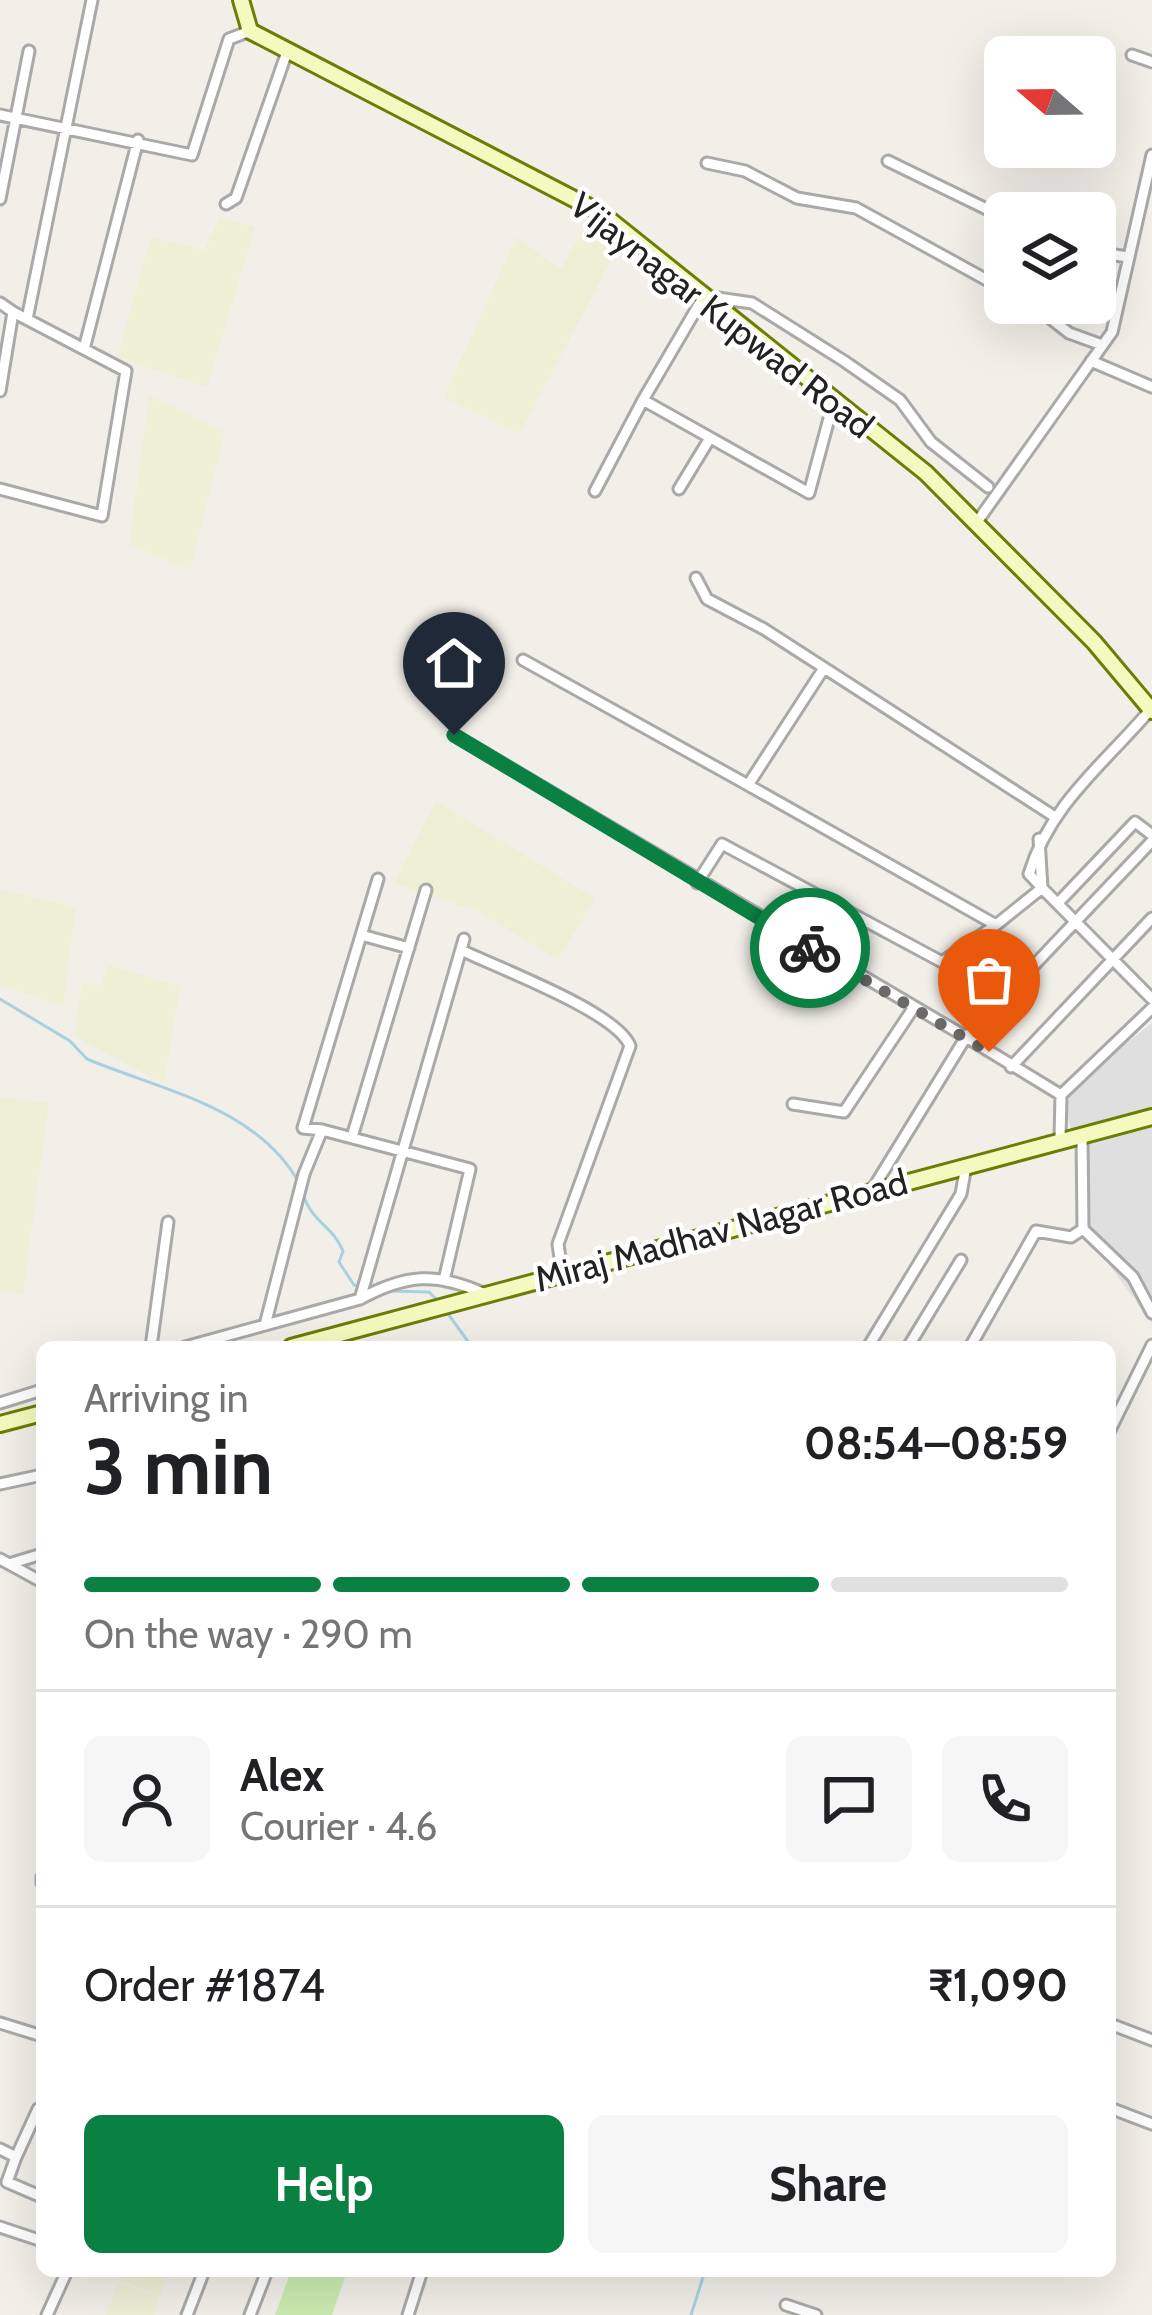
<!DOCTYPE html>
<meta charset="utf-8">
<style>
:root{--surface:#fff;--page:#f6f6f6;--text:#202124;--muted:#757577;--line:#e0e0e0;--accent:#0b8043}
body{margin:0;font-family:Cabin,sans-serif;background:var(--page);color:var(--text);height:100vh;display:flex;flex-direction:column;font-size:45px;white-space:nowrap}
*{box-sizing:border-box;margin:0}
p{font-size:39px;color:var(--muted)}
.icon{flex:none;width:66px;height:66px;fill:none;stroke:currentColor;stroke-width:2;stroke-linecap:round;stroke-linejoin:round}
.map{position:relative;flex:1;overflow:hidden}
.drawer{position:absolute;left:36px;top:1341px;width:1080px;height:936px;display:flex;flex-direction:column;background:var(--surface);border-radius:18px;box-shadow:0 12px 48px #0002}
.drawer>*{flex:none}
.needle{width:78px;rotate:290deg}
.fabs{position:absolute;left:984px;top:36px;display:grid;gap:24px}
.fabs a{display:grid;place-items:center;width:132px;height:132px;border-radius:18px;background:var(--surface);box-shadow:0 12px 48px #0002;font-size:60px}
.pin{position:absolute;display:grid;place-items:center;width:102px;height:102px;color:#fff;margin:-123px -51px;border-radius:50% 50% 50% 0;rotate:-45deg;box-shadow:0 0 12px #0007}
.pin .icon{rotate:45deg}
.courier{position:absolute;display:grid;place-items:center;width:120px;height:120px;margin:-60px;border:9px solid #0b8043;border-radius:50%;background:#fff;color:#222;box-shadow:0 3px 15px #0007}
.headline em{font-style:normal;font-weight:700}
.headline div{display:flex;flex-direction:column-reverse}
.headline{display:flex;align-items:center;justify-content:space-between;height:204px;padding:0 48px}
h1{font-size:78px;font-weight:700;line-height:90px}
.bar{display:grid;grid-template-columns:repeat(4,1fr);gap:18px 12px;align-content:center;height:144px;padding:0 48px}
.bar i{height:15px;border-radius:9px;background:var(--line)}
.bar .current{background:var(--accent)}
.bar p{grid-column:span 4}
.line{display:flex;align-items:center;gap:30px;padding:0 48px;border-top:3px solid var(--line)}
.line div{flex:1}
.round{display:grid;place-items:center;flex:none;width:126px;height:126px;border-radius:18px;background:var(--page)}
.button{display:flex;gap:24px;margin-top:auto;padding:24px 48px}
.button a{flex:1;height:138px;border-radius:18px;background:var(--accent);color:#fff;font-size:48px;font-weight:700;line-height:138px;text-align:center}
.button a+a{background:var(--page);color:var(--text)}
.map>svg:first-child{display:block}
.residential{fill:#e0dfdf}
.farmland{fill:#edf0d5}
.grass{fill:#caebb0}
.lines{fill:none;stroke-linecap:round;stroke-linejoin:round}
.stream{stroke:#aad0df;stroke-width:3}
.street-casing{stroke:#a9a9a9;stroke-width:15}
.secondary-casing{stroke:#6a7d05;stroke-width:20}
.street{stroke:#fff;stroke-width:9}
.secondary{stroke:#f4fabf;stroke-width:14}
.done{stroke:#6b6a68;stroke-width:12;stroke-dasharray:0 21.6}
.route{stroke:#0b8043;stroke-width:15}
.labels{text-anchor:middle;stroke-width:9;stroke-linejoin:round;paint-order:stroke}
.street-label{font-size:36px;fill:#222;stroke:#fff}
</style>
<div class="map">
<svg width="1152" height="2315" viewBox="0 0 1152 2315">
<rect width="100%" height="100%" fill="#f2efe9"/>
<!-- residential -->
<path class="residential" d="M1152,1023V1323L1083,1229L1082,1166L1061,1095Z"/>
<!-- farmland -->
<path class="farmland" d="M220,218L255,227L207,387L117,357L151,237L204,250Z
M586,224L619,245L520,434L444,397L516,237L561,269Z
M149,396L225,431L190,570L129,544Z
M436,801L595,898L558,960L479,912L394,883Z
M0,889L76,907L63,1007L0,984Z
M108,965L180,986L164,1084L74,1036L82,983L101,985Z
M0,1097L49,1103L23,1295L0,1290Z
M122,2271H169L160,2295L119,2280Z
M118,2282L160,2297L153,2315H106Z"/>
<!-- grass -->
<path class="grass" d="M291,2271H347L332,2315H275Z"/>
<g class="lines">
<!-- stream -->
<path class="stream" d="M0,999L70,1041L87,1059C161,1090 257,1107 299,1183
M302,1192C312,1223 333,1226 343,1251L339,1262L354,1285L373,1289
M389,1291L429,1292L440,1303
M446,1311L472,1347
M691,2315L705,2271"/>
<!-- street casing -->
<g class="street-casing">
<path id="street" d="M1132,55L1152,62
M0,115L192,155L229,39L250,31
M888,161L1005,218
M707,163L745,171L797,198L856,208L1005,290
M0,199L29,51
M226,204L236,198L287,52
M1095,252L1128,257
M0,303L13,312L0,391
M1031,303L1069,333L1102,345
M27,319L92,0
M84,349L138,140
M1091,361L1152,387
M834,400L809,493L643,400L704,296L752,303L844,361L900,400L931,442L988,487
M0,489L102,516L126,371L13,312
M679,489L710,438
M595,491L643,400
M977,522L1112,332L1152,155
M696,578L707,599L764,629L1052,815
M523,660L748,785
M824,668L748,785L996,925L1042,888L1152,999
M454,735L966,1037L1152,841
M1039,839L1042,888L1029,874C1050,804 1105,763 1151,709
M697,883L722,844L942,962L996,925
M1058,903L1135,822L1152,835
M361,935L409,948
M461,950C498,968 617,1012 630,1046L558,1244L562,1272
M949,957L1005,996
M1011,1067L1152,918
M1061,1095L1152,1008
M793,1104L844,1112L914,1007
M322,1130L470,1169L445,1276
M1082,1136L1083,1229L1133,1277L1152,1313
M352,1137L426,890
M872,1190L966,1037L1061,1095L1060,1138
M360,1299L464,939
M265,1325L304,1174L322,1130L303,1128L378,879
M151,1347L168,1222
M185,1347L360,1299C406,1274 436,1272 483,1293
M868,1347L961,1194L966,1166
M908,1347L961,1260
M970,1347L1036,1231L1071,1237L1083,1229
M0,1403L42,1390
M1110,1430L1152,1345
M0,1484L42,1475
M0,1559L42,1582
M9,1564L42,1554
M42,1877V1883
M0,2023L42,2036
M1110,2024L1152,2040
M1110,2108L1152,2124
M0,2149L16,2157L7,2182L42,2197
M16,2157L38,2109
M0,2227L42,2241
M786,2305L816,2315
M47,2315L67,2271
M187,2315L204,2271
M250,2315L267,2271
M408,2315L422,2271"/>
</g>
<!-- secondary casing -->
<g class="secondary-casing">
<path id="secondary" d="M241,0L250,31L601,213L926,473L1094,642L1152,711
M291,1347L1152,1117
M0,1424L42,1413"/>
</g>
<!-- street -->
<use href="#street" class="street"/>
<!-- secondary -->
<use href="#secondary" class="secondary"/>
</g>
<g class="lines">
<!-- done -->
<path class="done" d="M810,948L989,1052"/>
<!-- route -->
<path class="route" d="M454,735L810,948"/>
</g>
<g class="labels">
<!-- street labels -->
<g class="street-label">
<text transform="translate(722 315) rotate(38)" y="13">Vijaynagar Kupwad Road</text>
<text transform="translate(721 1230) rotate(-15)" y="13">Miraj Madhav Nagar Road</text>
</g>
</g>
</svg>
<div class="fabs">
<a><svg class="needle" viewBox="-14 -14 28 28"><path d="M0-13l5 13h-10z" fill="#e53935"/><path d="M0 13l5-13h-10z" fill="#757577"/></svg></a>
<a><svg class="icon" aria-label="layers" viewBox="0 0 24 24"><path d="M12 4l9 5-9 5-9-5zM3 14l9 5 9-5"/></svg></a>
</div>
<div class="pin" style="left:989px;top:1052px;background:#ea580c"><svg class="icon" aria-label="bag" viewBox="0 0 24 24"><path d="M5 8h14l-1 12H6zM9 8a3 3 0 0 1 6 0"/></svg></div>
<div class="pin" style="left:454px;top:735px;background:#1f2937"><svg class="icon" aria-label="home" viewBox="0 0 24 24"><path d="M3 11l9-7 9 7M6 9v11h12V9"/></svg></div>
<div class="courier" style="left:810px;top:948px"><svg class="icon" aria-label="bike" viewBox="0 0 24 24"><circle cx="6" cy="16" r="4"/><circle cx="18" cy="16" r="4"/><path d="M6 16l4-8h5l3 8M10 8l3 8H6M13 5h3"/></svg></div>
<section class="drawer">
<div class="headline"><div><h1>3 min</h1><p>Arriving in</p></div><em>08:54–08:59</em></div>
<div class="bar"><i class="current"></i><i class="current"></i><i class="current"></i><i></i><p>On the way · 290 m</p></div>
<div class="line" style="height:216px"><a class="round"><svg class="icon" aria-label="person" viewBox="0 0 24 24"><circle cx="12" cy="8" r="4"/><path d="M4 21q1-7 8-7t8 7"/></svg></a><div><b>Alex</b><p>Courier · 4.6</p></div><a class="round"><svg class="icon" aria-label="chat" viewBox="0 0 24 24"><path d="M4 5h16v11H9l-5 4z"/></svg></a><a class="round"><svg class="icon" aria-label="phone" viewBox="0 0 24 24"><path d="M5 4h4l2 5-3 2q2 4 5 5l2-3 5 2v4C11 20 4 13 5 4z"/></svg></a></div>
<div class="line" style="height:156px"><div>Order #1874</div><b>₹1,090</b></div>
<div class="button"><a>Help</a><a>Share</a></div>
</section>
</div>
